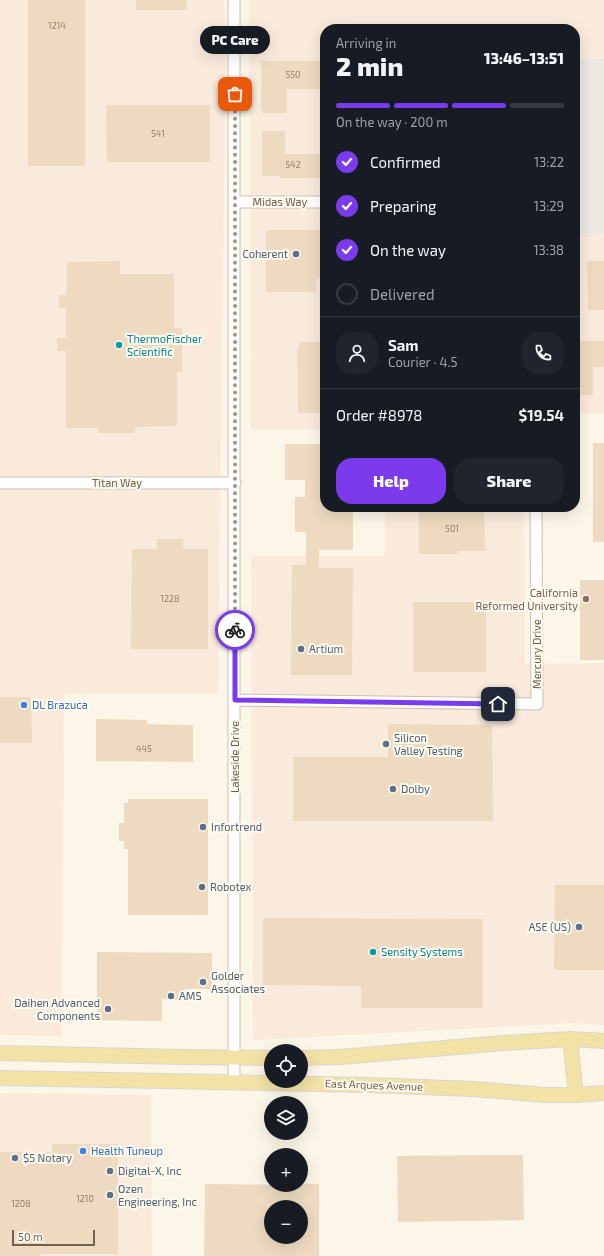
<!DOCTYPE html>
<meta charset="utf-8">
<style>
:root{--surface:#171b24;--page:#20242c;--text:#f1f3f6;--muted:#9ea1a6;--line:#363941;--accent:#7c3aed}
body{margin:0;font-family:"Exo 2",sans-serif;background:var(--page);color:var(--text);height:100vh;display:flex;flex-direction:column;font-size:15px;white-space:nowrap}
*{box-sizing:border-box;margin:0}
p{font-size:13px;color:var(--muted)}
.icon{flex:none;width:22px;height:22px;fill:none;stroke:currentColor;stroke-width:2;stroke-linecap:round;stroke-linejoin:round}
.map{position:relative;flex:1;overflow:hidden}
.drawer{position:absolute;left:320px;top:24px;width:260px;height:488px;display:flex;flex-direction:column;background:var(--surface);border-radius:16px;box-shadow:0 4px 16px #0002}
.drawer>*{flex:none}
.controls{position:absolute;left:264px;top:1044px;display:grid;gap:8px}
.controls a{display:grid;place-items:center;width:44px;height:44px;border-radius:50%;background:var(--surface);box-shadow:0 4px 16px #0002;font-size:20px}
.scale{position:absolute;left:12px;bottom:10px;width:83px;box-sizing:border-box;padding-left:4px;border:2px solid #72604e;border-top:0;font-size:11px;line-height:14px;white-space:nowrap;color:#72604e;-webkit-text-stroke:3px #fdfaee;paint-order:stroke}
.pin{position:absolute;display:grid;place-items:center;width:34px;height:34px;color:#fff;margin:-17px;border-radius:8px;box-shadow:0 2px 6px #0006}
.courier{position:absolute;display:grid;place-items:center;width:40px;height:40px;margin:-20px;border:3px solid #7c3aed;border-radius:50%;background:#fff;color:#222;box-shadow:0 1px 5px #0007}
.bubble{position:absolute;height:28px;border-radius:14px;background:var(--surface);box-shadow:0 4px 16px #0002;font-size:13px;font-weight:800;line-height:28px;text-align:center}
.summary em{font-style:normal;font-weight:800}
.summary div{display:flex;flex-direction:column-reverse}
.summary{display:flex;align-items:center;justify-content:space-between;height:68px;padding:0 16px}
h1{font-size:26px;font-weight:800;line-height:30px}
.bar{display:grid;grid-template-columns:repeat(4,1fr);gap:6px 4px;align-content:center;height:48px;padding:0 16px}
.bar i{height:5px;border-radius:3px;background:var(--line)}
.bar .selected{background:var(--accent)}
.bar p{grid-column:span 4}
.line{display:flex;align-items:center;gap:10px;padding:0 16px;border-top:1px solid var(--line)}
.line div{flex:1}
.round{display:grid;place-items:center;flex:none;width:42px;height:42px;border-radius:16px;background:var(--page)}
ol{padding:0 16px;list-style:none}
li{display:flex;align-items:center;gap:12px;height:44px}
li p{margin-inline-start:auto}
li .icon{padding:4px;border-radius:50%;background:var(--accent);color:#fff;stroke-width:4}
li:last-child{color:var(--muted)}
li i{width:22px;height:22px;border:2px solid var(--line);border-radius:50%}
.button{display:flex;gap:8px;margin-top:auto;padding:8px 16px}
.button a{flex:1;height:46px;border-radius:16px;background:var(--accent);color:#fff;font-size:16px;font-weight:800;line-height:46px;text-align:center}
.button a+a{background:var(--page);color:var(--text)}
.map>svg:first-child{display:block}
.commercial{fill:#faeadc}
.industrial{fill:#ebe7e1}
.building{fill:#eedac1;fill-rule:evenodd}
.lines{fill:none;stroke-linecap:round;stroke-linejoin:round}
.minor-casing{stroke:#ccbfae;stroke-width:13}
.major-casing{stroke:#dad6d1;stroke-width:16}
.minor{stroke:#fff;stroke-width:11}
.major{stroke:#f3e2a6;stroke-width:14}
.done{stroke:#a29484;stroke-width:4;stroke-dasharray:0 7.2}
.route{stroke:#7c3aed;stroke-width:5}
.service-dot{fill:#5c6f8a;stroke:#fdfaee;stroke-width:1.5}
.culture-dot{fill:#0f9aa8;stroke:#fdfaee;stroke-width:1.5}
.education-dot{fill:#8d6e63;stroke:#fdfaee;stroke-width:1.5}
.shop-dot{fill:#3f7fe0;stroke:#fdfaee;stroke-width:1.5}
.labels{text-anchor:middle;stroke-width:4;stroke-linejoin:round;paint-order:stroke}
.number-label{font-size:9px;fill:#917e6b}
.street-label{font-size:11px;fill:#72604e;stroke:#fdfaee}
.service-label{font-size:11px;fill:#4e5e75;stroke:#fdfaee;text-anchor:start}
.culture-label{font-size:11px;fill:#0d838f;stroke:#fdfaee;text-anchor:start}
.education-label{font-size:11px;fill:#785e54;stroke:#fdfaee;text-anchor:end}
.shop-label{font-size:11px;fill:#366cbe;stroke:#fdfaee;text-anchor:start}
</style>
<div class="map">
<svg width="604" height="1256" viewBox="0 0 604 1256">
<rect width="100%" height="100%" fill="#fbf6e8"/>
<!-- commercial -->
<path class="commercial" d="M0,0H224L226,36L218,694H64L62,1036L0,1035Z
M249,0H604V59H575V29H325V430H251Z
M575,233H604V414H575Z
M385,507H524L525,664L604,663V1025L573,1023L253,1040L251,556H385Z
M0,1093L151,1095L152,1256H0Z"/>
<!-- industrial -->
<path class="industrial" d="M575,59H604V233H575Z"/>
<!-- building -->
<path class="building" d="M28,0H85V166H28Z
M136,0H187V10H136Z
M261,61H325V89H287V113H261Z
M106,105H210V162H107Z
M262,131H285V154H325V178H280V176H262Z
M266,230H325V279H316V292H266Z
M120,261V274H174V328H182V372H177V426L135,427V433H98V428H66V351H57V338H66V308H59V295H67V262Z
M587,261H604V310H588Z
M575,341H604V367H593V395H575Z
M299,342H325V413H298L297,347H299Z
M593,443H604V542H593Z
M285,444H325V507H353V550H319V568H353L352,675H291L292,565H306V532H295V497H305V480H285Z
M419,507H484L485,551H458V554H419Z
M157,539H183V549H208V649H131L132,549H157Z
M580,580H604V660H580Z
M413,602H486V672H413Z
M0,697H31L32,743H0Z
M96,719L147,720V724L193,725V762L96,761Z
M388,724L492,725L493,821H293V757H388Z
M128,799H208V915H128V849H124V841H119V823H124V803H128Z
M555,885H604V970H554Z
M263,918L483,919V1008H361V986L263,985Z
M97,952L212,953V989H185V1000L162,999V1021L97,1020Z
M52,1144H118V1254H41V1256H0V1152H52Z
M523,1155L524,1220L398,1222L397,1156Z
M205,1184L301,1185V1184H319V1256H204ZM271,1207H301V1237H271Z"/>
<g class="lines">
<!-- minor casing -->
<g class="minor-casing">
<path id="minor" d="M234,0V1082
M235,202H325
M0,483H235
M235,700L537,704L536,507"/>
</g>
<!-- major casing -->
<g class="major-casing">
<path id="major" d="M570,1039L576,1095
M0,1053L184,1057L271,1058
M301,1058L340,1057L503,1043L570,1039L604,1041
M0,1078L370,1085L473,1089L546,1095H576L604,1093"/>
</g>
<!-- minor -->
<use href="#minor" class="minor"/>
<!-- major -->
<use href="#major" class="major"/>
</g>
<g class="lines">
<!-- done -->
<path class="done" d="M235,630V94"/>
<!-- route -->
<path class="route" d="M235,630V700L498,704"/>
</g>
<!-- markers -->
<g class="service-dot">
<circle cx="296" cy="254" r="4"/>
<circle cx="301" cy="649" r="4"/>
<circle cx="386" cy="744" r="4"/>
<circle cx="393" cy="789" r="4"/>
<circle cx="203" cy="827" r="4"/>
<circle cx="202" cy="887" r="4"/>
<circle cx="579" cy="927" r="4"/>
<circle cx="203" cy="982" r="4"/>
<circle cx="171" cy="996" r="4"/>
<circle cx="108" cy="1009" r="4"/>
<circle cx="15" cy="1158" r="4"/>
<circle cx="110" cy="1171" r="4"/>
<circle cx="110" cy="1195" r="4"/>
</g>
<g class="culture-dot">
<circle cx="119" cy="345" r="4"/>
<circle cx="373" cy="952" r="4"/>
</g>
<circle class="education-dot" cx="586" cy="599" r="4"/>
<g class="shop-dot">
<circle cx="24" cy="705" r="4"/>
<circle cx="83" cy="1151" r="4"/>
</g>
<g class="labels">
<!-- number labels -->
<g class="number-label">
<text x="57" y="29">1214</text>
<text x="293" y="78">550</text>
<text x="158" y="137">541</text>
<text x="293" y="168">542</text>
<text x="452" y="532">501</text>
<text x="170" y="602">1228</text>
<text x="144" y="752">445</text>
<text x="85" y="1202">1210</text>
<text x="21" y="1207">1208</text>
</g>
<!-- street labels -->
<g class="street-label">
<text x="280" y="206">Midas Way</text>
<text x="117" y="487">Titan Way</text>
<text transform="translate(537 654) rotate(-90)" y="4">Mercury Drive</text>
<text transform="translate(235 757) rotate(-90)" y="4">Lakeside Drive</text>
<text transform="translate(374 1085) rotate(2)" y="4">East Arques Avenue</text>
</g>
<!-- service labels -->
<g class="service-label">
<text x="288" y="258" text-anchor="end">Coherent</text>
<text x="309" y="653">Artium</text>
<text x="394" y="742">Silicon<tspan x="394" dy="13">Valley Testing</tspan></text>
<text x="401" y="793">Dolby</text>
<text x="211" y="831">Infortrend</text>
<text x="210" y="891">Robotex</text>
<text x="571" y="931" text-anchor="end">ASE (US)</text>
<text x="211" y="980">Golder<tspan x="211" dy="13">Associates</tspan></text>
<text x="179" y="1000">AMS</text>
<text x="100" y="1007" text-anchor="end">Daihen Advanced<tspan x="100" dy="13">Components</tspan></text>
<text x="23" y="1162">$5 Notary</text>
<text x="118" y="1175">Digital-X, Inc</text>
<text x="118" y="1193">Ozen<tspan x="118" dy="13">Engineering, Inc</tspan></text>
</g>
<!-- culture labels -->
<g class="culture-label">
<text x="127" y="343">ThermoFischer<tspan x="127" dy="13">Scientific</tspan></text>
<text x="381" y="956">Sensity Systems</text>
</g>
<!-- education labels -->
<g class="education-label">
<text x="578" y="597">California<tspan x="578" dy="13">Reformed University</tspan></text>
</g>
<!-- shop labels -->
<g class="shop-label">
<text x="32" y="709">DL Brazuca</text>
<text x="91" y="1155">Health Tuneup</text>
</g>
</g>
</svg>
<div class="controls">
<a><svg class="icon" aria-label="locate" viewBox="0 0 24 24"><circle cx="12" cy="12" r="6"/><path d="M12 2v4M12 18v4M2 12h4M18 12h4"/></svg></a>
<a><svg class="icon" aria-label="layers" viewBox="0 0 24 24"><path d="M12 4l9 5-9 5-9-5zM3 14l9 5 9-5"/></svg></a>
<a>+</a>
<a>−</a>
</div>
<div class="scale">50 m</div>
<div class="pin" style="left:235px;top:94px;background:#ea580c"><svg class="icon" aria-label="bag" viewBox="0 0 24 24"><path d="M5 8h14l-1 12H6zM9 8a3 3 0 0 1 6 0"/></svg></div>
<div class="pin" style="left:498px;top:704px;background:#1f2937"><svg class="icon" aria-label="home" viewBox="0 0 24 24"><path d="M3 11l9-7 9 7M6 9v11h12V9"/></svg></div>
<div class="courier" style="left:235px;top:630px"><svg class="icon" aria-label="bike" viewBox="0 0 24 24"><circle cx="6" cy="16" r="4"/><circle cx="18" cy="16" r="4"/><path d="M6 16l4-8h5l3 8M10 8l3 8H6M13 5h3"/></svg></div>
<div class="bubble" style="left:200px;top:26px;width:70px">PC Care</div>
<section class="drawer">
<div class="summary"><div><h1>2 min</h1><p>Arriving in</p></div><em>13:46–13:51</em></div>
<div class="bar"><i class="selected"></i><i class="selected"></i><i class="selected"></i><i></i><p>On the way · 200 m</p></div>
<ol>
<li><svg class="icon" aria-label="check" viewBox="0 0 24 24"><path d="M5 12l5 5 9-10"/></svg>Confirmed<p>13:22</p></li>
<li><svg class="icon" aria-label="check" viewBox="0 0 24 24"><path d="M5 12l5 5 9-10"/></svg>Preparing<p>13:29</p></li>
<li><svg class="icon" aria-label="check" viewBox="0 0 24 24"><path d="M5 12l5 5 9-10"/></svg>On the way<p>13:38</p></li>
<li><i></i>Delivered</li>
</ol>
<div class="line" style="height:72px"><a class="round"><svg class="icon" aria-label="person" viewBox="0 0 24 24"><circle cx="12" cy="8" r="4"/><path d="M4 21q1-7 8-7t8 7"/></svg></a><div><b>Sam</b><p>Courier · 4.5</p></div><a class="round"><svg class="icon" aria-label="phone" viewBox="0 0 24 24"><path d="M5 4h4l2 5-3 2q2 4 5 5l2-3 5 2v4C11 20 4 13 5 4z"/></svg></a></div>
<div class="line" style="height:52px"><div>Order #8978</div><b>$19.54</b></div>
<div class="button"><a>Help</a><a>Share</a></div>
</section>
</div>
